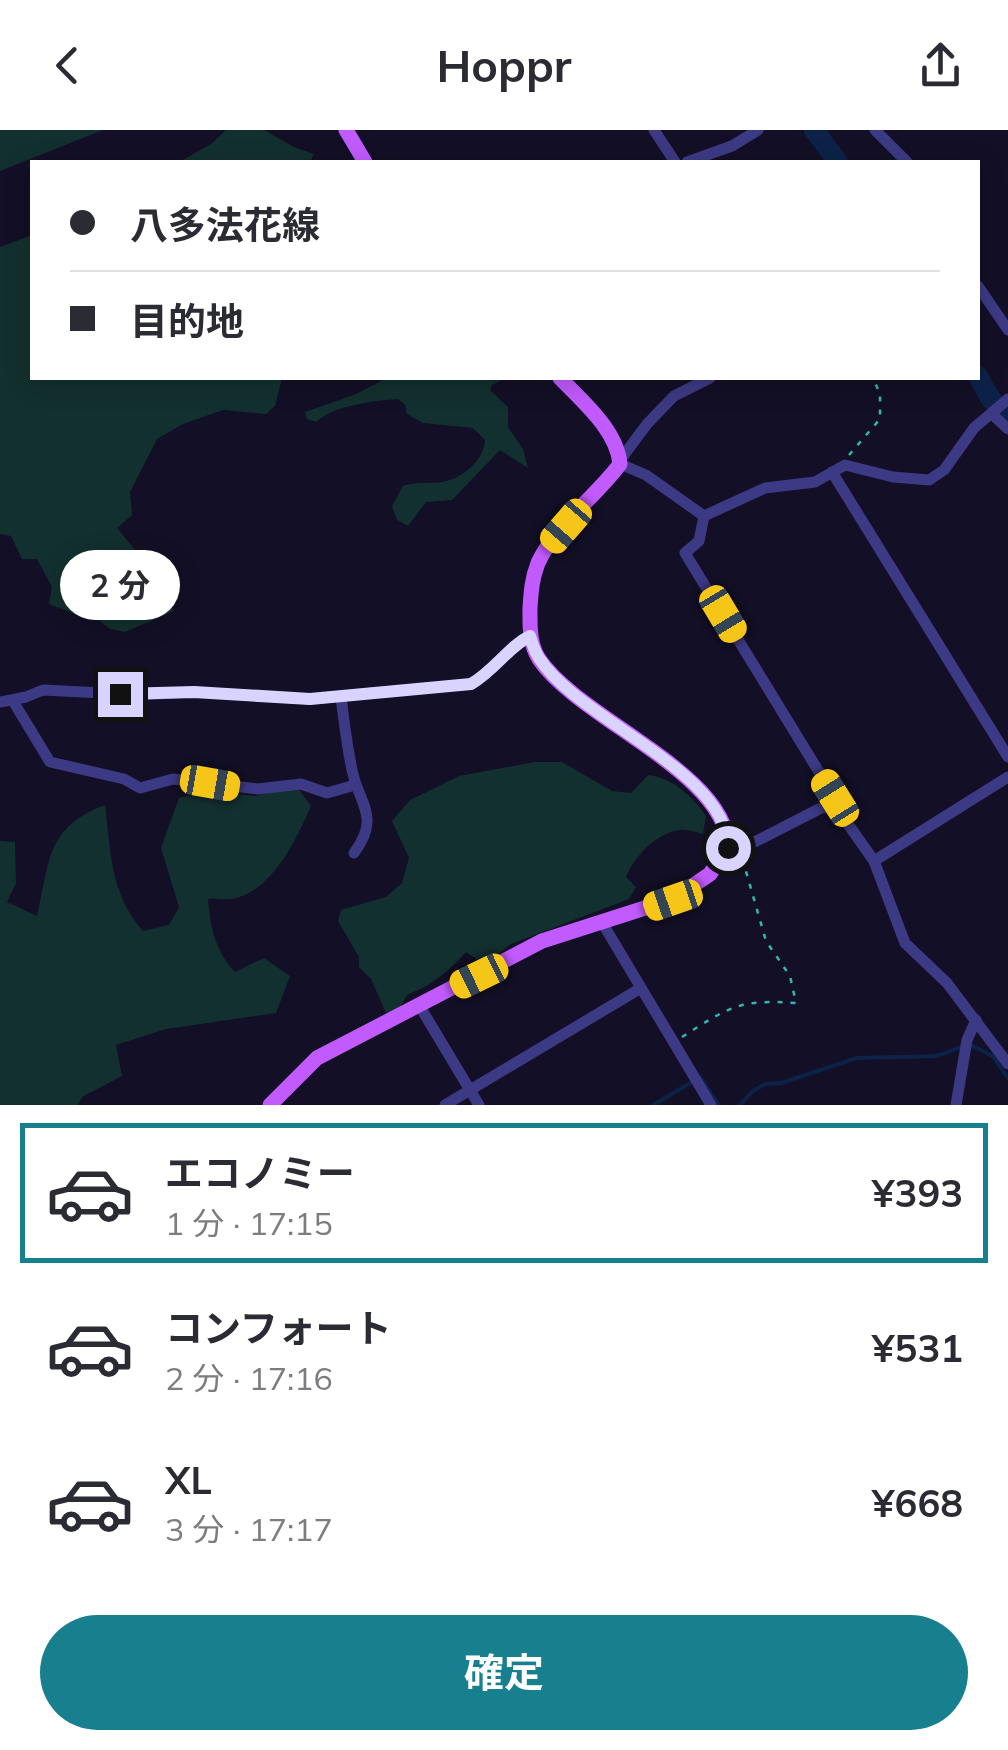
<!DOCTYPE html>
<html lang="ja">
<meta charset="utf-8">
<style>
:root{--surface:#fff;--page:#f2f2f3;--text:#2b2b33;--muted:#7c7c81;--line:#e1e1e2;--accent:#187f8f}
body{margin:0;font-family:Mulish,"Noto Sans JP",sans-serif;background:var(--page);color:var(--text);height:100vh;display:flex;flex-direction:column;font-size:38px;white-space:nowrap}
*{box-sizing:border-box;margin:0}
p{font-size:32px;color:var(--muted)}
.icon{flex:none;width:55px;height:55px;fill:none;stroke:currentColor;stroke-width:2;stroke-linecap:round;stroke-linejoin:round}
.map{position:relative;height:975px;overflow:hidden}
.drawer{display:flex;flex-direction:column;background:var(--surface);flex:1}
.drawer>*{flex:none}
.top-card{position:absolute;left:30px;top:30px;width:950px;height:220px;border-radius:0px;box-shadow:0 5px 25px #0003;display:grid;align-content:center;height:220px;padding:0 40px;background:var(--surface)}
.end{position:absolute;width:45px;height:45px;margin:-22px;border:12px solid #d9d4ff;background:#111;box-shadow:0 0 0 5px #111}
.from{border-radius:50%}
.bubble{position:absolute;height:70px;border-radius:35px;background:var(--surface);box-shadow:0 5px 25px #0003;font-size:32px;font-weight:700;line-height:70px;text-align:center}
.car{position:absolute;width:30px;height:60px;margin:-30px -15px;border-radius:12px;box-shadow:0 0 8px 2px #0007;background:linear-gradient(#f5c518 24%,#345 0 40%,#f5c518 0 76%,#345 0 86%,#f5c518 0)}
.top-card b{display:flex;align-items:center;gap:35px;height:95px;font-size:38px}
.top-card b+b{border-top:2px solid var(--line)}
.top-card i{width:25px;height:25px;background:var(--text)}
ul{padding:18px 0 0;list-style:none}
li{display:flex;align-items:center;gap:30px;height:140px;margin:0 20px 15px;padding:0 20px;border:5px solid transparent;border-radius:0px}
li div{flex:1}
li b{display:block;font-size:38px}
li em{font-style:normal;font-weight:700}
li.current{border-color:var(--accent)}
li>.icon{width:90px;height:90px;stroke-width:1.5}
.cta{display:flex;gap:20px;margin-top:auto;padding:20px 40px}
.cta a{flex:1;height:115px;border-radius:60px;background:var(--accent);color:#fff;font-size:40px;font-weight:700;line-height:115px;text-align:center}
header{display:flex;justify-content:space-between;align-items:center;height:130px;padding:0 40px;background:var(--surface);font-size:45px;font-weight:700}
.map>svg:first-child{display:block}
</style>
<header><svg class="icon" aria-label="back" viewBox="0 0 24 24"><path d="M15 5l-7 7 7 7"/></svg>Hoppr<svg class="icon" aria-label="share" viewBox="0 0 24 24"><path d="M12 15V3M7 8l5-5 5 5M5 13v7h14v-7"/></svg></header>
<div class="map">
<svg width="1008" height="975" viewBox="0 0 1008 975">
<rect width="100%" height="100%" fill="#130f26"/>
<g fill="#12302f">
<path d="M0 0H103L0 41Z"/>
<path d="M226 0H264L294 17 314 24 310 32H179L211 14Z"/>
<path d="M32 105V248H282L275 276 266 284 223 280 183 294 157 309 130 362 132 385 117 398 149 437 174 481 125 502 110 499 92 485 80 486 49 474 52 457 37 429H22L11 406 0 404V117Z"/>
<path d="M387 248H505L492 255 490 260 508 277V297L523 319 528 338 500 320 452 370 426 372 408 396 397 390 392 376 403 356C418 351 428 354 443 352 463 348 484 330 485 310L473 298 423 293 407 284 405 275 398 269C374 271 334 275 316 292L307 289 305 282 356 264Z"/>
<path d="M535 632H562L612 661 631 663 648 645C673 648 692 666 706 686L703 704C696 702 686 699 679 700 655 704 634 727 626 747L636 757 629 769 511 814 484 834 466 822C448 842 432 855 407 865L398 881 387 885 371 849 359 837V827L338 791 341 780 386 767 402 753 409 728 392 691 410 670 459 646Z"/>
<path d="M297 657 311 676C297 708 272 763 231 769 224 770 215 768 208 769 210 797 216 822 235 842L264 828 290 846 276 883 166 899 116 915 122 946 82 967 78 975H0V711L15 712 16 753 7 772 37 786C50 731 46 697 105 675 111 723 110 763 143 801L169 795 179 777 161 718 179 668 207 661 255 666Z"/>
</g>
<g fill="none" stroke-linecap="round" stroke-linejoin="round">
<g stroke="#0c2248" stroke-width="4">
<path d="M971 915 993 926 1008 948"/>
<path d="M700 947 719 975"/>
<path d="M653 975 692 952"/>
<path d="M740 975 753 961 765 954 781 953 857 928 937 926 961 917"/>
</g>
<g stroke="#0c2248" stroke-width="20">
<path d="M814 0 838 32"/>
<path d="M978 246 990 268 1008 286"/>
</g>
<g stroke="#2fb8b0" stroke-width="2.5" stroke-dasharray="5 8" stroke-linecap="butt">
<path d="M849 325 880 289V264L873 248"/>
<path d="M682 907C729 877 739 869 796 873L790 846 766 811 743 731"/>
</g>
<g stroke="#3d3a85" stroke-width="11">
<path d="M654 0 675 32"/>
<path d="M875 0 907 32"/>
<path d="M687 32 732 16 758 0"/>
<path d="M978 156 1008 200"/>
<path d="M992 284 1008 299"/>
<path d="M621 329 647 294 674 266 710 248"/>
<path d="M620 334 646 345 704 386 699 411 685 423 835 668 836 677"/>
<path d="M832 342 1008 627"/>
<path d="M704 386 765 358 815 352 845 335 893 347 929 350 944 340 974 298 1008 269"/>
<path d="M341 567C344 592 347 616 352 640 359 674 381 687 354 723"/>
<path d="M13 571 50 632 124 649 140 658 173 649 258 659 301 654 327 663 355 655"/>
<path d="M0 572 26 567 43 560 142 565 194 562 310 569 471 554C495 540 509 517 530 507"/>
<path d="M728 717 737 721 821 678 836 677 874 731 905 813 947 853 1008 934"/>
<path d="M874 731 1008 647"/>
<path d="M603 794 711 975"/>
<path d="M419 875 479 975"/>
<path d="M445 975 641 858"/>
<path d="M956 975 967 910 976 890"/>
</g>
<g stroke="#c25bff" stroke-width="15">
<path d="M346 0 365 32"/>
<path d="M270 975 317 928 542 811 673 769 710 744 728 717C728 643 579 589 539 529 529 513 530 496 530 478 531 462 532 448 538 433 556 394 595 368 620 334 617 300 582 271 560 248"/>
</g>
</g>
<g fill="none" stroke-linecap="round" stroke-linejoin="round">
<path stroke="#d9d4ff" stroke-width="12" d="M120 564 194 562 310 569 471 554C495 540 509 516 530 506 532 513 535 522 539 528 578 590 728 641 728 718"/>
</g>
</svg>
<i class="end from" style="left:728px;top:718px"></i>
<i class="end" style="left:120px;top:564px"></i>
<div class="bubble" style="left:60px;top:420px;width:120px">2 分</div>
<i class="car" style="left:566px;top:396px;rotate:221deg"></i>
<i class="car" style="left:723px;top:484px;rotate:149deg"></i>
<i class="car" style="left:210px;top:653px;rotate:100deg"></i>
<i class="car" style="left:835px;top:668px;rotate:328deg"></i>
<i class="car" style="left:673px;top:770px;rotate:251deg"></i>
<i class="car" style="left:479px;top:846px;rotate:244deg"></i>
<div class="top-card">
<b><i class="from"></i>八多法花線</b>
<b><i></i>目的地</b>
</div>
</div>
<section class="drawer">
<ul>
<li class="current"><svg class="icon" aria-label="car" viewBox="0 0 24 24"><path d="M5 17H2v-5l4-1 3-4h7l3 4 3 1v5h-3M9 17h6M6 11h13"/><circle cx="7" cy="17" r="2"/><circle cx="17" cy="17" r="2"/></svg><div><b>エコノミー</b><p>1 分 · 17:15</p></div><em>¥393</em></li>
<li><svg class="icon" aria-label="car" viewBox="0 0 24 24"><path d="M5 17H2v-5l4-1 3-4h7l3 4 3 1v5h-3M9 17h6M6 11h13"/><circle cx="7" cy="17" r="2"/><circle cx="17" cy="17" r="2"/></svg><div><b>コンフォート</b><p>2 分 · 17:16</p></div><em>¥531</em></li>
<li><svg class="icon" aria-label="car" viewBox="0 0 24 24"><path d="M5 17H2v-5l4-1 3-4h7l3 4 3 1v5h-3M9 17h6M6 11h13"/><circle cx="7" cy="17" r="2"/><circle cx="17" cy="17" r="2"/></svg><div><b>XL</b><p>3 分 · 17:17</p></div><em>¥668</em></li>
</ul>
<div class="cta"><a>確定</a></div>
</section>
